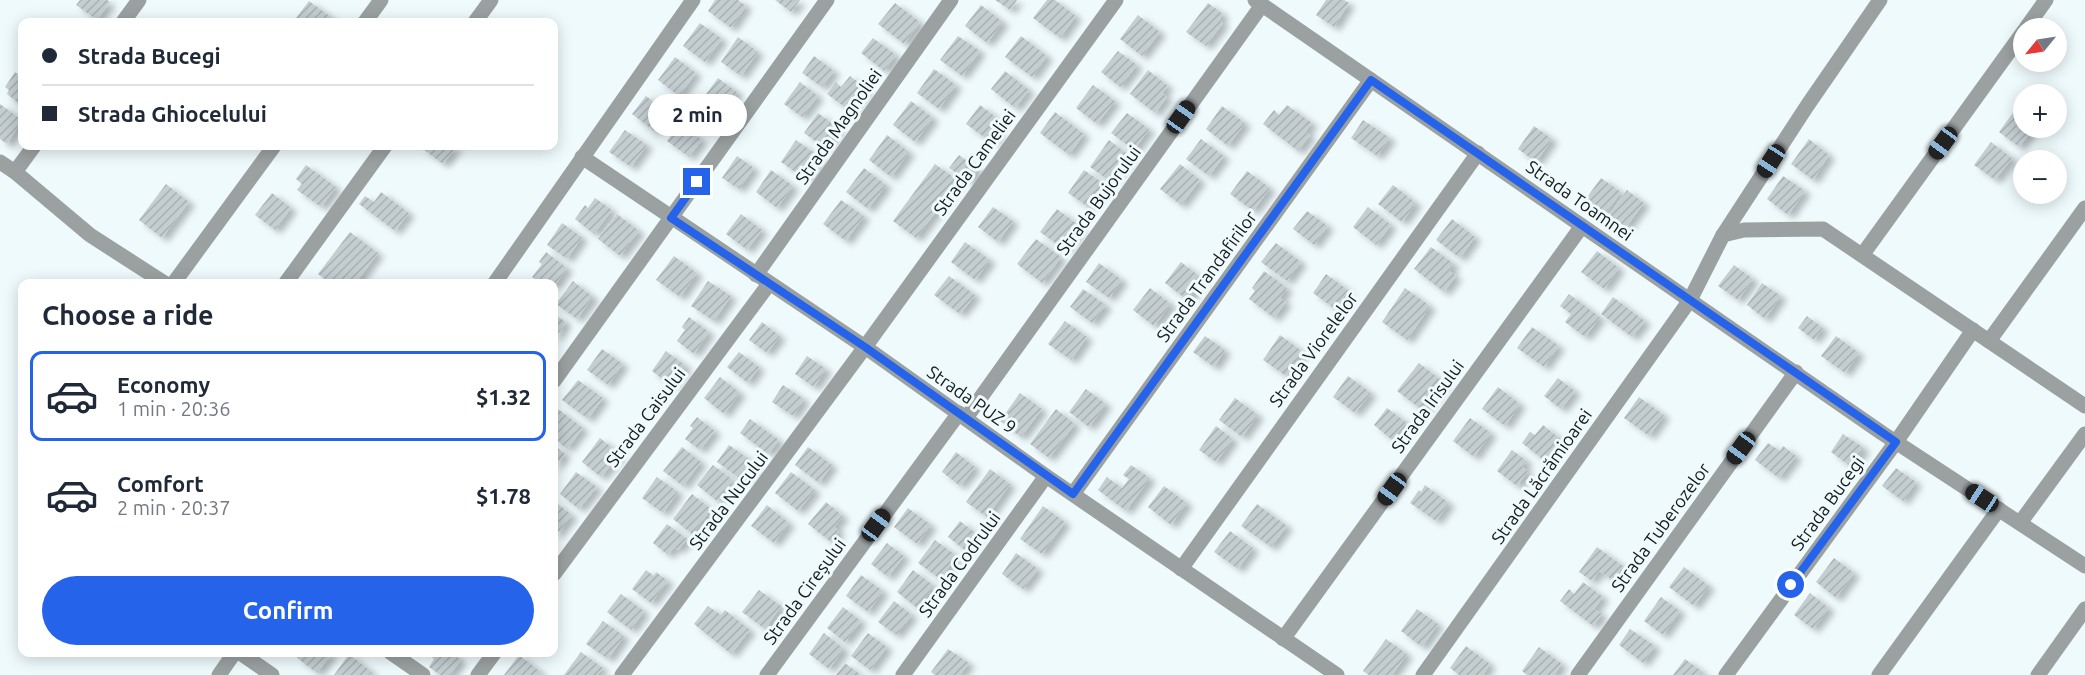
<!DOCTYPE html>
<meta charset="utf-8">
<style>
:root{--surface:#fff;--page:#f2f2f3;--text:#1f2937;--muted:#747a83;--line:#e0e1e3;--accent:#2563eb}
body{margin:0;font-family:Ubuntu,sans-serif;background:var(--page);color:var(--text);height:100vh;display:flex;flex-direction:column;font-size:22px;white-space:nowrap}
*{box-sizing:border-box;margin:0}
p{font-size:20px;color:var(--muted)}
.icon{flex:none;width:33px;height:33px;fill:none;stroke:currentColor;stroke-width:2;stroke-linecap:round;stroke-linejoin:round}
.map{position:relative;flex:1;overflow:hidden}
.side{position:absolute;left:18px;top:279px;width:540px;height:378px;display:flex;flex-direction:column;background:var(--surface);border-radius:12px;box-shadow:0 3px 15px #0003}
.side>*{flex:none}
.top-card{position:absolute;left:18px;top:18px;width:540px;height:132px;border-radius:12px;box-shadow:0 3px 15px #0003;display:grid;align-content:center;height:132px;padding:0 24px;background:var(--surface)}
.needle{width:39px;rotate:240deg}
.controls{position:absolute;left:2013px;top:18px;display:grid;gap:12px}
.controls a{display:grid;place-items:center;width:54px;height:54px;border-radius:50%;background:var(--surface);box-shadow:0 3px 15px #0003;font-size:30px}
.end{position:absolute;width:27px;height:27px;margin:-14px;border:8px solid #2563eb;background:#fff;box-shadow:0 0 0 3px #fff}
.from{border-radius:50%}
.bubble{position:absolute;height:42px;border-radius:21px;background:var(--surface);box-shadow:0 3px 15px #0003;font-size:20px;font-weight:600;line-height:42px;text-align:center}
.car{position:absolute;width:18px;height:36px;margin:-18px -9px;border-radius:8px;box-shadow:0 0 4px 2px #0007;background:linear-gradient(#222 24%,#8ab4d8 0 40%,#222 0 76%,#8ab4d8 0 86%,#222 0)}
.top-card b{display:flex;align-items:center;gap:21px;height:57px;font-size:22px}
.top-card b+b{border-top:2px solid var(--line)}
.top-card i{width:15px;height:15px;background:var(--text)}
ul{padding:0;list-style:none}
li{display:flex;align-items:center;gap:18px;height:90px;margin:0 12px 9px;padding:0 12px;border:3px solid transparent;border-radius:12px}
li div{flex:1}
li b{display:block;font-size:22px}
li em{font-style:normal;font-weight:600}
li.current{border-color:var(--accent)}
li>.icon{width:54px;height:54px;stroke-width:1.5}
h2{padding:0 24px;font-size:27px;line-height:72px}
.cta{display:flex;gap:12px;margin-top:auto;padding:12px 24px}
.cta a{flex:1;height:69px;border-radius:36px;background:var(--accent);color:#fff;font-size:24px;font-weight:600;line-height:69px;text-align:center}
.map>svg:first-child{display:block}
</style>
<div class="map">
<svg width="2085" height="675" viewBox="0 0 2085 675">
<defs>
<pattern id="building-hatch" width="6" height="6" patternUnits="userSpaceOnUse" patternTransform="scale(1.5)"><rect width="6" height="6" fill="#c4ced1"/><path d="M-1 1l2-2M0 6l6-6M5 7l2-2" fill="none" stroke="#a8b0b3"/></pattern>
<filter id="shadow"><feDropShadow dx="6" dy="4" stdDeviation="3" flood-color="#0004"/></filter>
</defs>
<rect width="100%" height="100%" fill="#effafd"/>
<g fill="url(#building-hatch)" filter="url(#shadow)">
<path d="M80 0H107L110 2 97 20 76 5Z"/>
<path d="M715 0H738L746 6 731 28 708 11Z"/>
<path d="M775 0H800L791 12Z"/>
<path d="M995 0H1017L1010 10Z"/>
<path d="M1047 0H1055L1076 16 1060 38 1033 18Z"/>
<path d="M1326 0H1344L1349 3 1334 27 1316 15Z"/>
<path d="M309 1 331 17 327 22H293Z"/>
<path d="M895 3 920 22 904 44 878 24Z"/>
<path d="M1208 3 1223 14 1219 20 1223 23 1206 46 1186 32Z"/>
<path d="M981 5 1003 22 987 43 965 26Z"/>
<path d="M1138 15 1160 32 1142 56 1120 39Z"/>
<path d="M700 23 722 39 705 62 683 46Z"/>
<path d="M958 36 980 51 962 76 940 60Z"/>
<path d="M1021 36 1047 56 1032 77 1005 57Z"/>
<path d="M738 37 758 52 741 76 721 62Z"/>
<path d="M873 38 896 55 884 71 861 53Z"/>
<path d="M1118 51 1137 65 1120 87 1101 72Z"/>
<path d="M814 56 834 71 822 87 802 73Z"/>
<path d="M675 57 696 73 679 96 658 80Z"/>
<path d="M934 69 956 85 939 109 917 93Z"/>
<path d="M1148 70 1168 86 1162 93 1167 97 1155 113 1130 94Z"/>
<path d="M1005 71 1029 90 1015 108 991 89Z"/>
<path d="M15 72 20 76 22 72V106L7 94 9 90 5 87Z"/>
<path d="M850 76 867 89 850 111 827 94 836 82 841 87Z"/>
<path d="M718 78 737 92 720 115 701 101Z"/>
<path d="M800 82 818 96 802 117 784 104Z"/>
<path d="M1093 85 1115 101 1097 124 1076 108Z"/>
<path d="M646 96 668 113 654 131 632 114Z"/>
<path d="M911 101 933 118 915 142 893 125Z"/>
<path d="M0 104 22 120 7 144 0 139Z"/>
<path d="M980 105 1001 121 995 129 999 133 992 143 966 124Z"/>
<path d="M1287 105 1312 123 1305 132 1310 135 1298 151 1263 124 1274 110 1279 115Z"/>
<path d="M1222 106 1245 123 1228 146 1206 129Z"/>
<path d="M2015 110 2024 116V128H2034L2019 147 1999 132Z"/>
<path d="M1055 112 1084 134 1069 155 1040 133Z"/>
<path d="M818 113 839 128 825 148 804 133Z"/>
<path d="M1127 113 1149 129 1134 150 1111 133Z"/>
<path d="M1363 120 1390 138 1377 156 1351 138Z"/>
<path d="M680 123 702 140 689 157 667 141Z"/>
<path d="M1534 126 1552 139 1536 162 1518 149Z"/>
<path d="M625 130 647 145 631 167 609 152Z"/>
<path d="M887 135 909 152 891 177 869 160Z"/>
<path d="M1201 139 1224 156 1209 176 1186 159Z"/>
<path d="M1809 139 1829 155 1813 180 1791 164Z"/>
<path d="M796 140 820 157 805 179 781 162Z"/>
<path d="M1109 140 1130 156 1111 182 1090 167Z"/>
<path d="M1991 142 2012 158 1995 180 1974 165Z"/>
<path d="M419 146H457L443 164Z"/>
<path d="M959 155 978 169 969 182 949 168Z"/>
<path d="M737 156 754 168 739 189 722 178Z"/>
<path d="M935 164 959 181 916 238 893 221Z"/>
<path d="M1180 164 1200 180 1181 205 1160 189Z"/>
<path d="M306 165 336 187 321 207 297 190 302 184 296 179Z"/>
<path d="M864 168 886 185 868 209 846 192Z"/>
<path d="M771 170 793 186 777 208 756 192Z"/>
<path d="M1084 170 1104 184 1088 207 1068 193Z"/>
<path d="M1247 171 1270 188 1253 211 1230 194Z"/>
<path d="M1783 176 1805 191 1788 215 1767 199Z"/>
<path d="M1601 178 1621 192 1605 214 1585 200Z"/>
<path d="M166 184 189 202 162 238 139 220Z"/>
<path d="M1393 185 1416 203 1402 222 1378 204Z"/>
<path d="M1627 190 1644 203 1626 227 1609 215Z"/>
<path d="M381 192 409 213 395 231 359 204 365 196 374 202Z"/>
<path d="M272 193 291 208 275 230 255 215Z"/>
<path d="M595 198 612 210 594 234 575 219 585 205 588 208Z"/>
<path d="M841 200 864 216 846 241 823 224Z"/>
<path d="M993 207 1013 221 998 242 978 227Z"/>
<path d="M1368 207 1391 225 1376 245 1353 227Z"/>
<path d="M1057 209 1081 227 1065 250 1040 232Z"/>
<path d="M1307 211 1328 226 1314 245 1293 229Z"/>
<path d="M617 214 639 231 620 256 598 239Z"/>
<path d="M741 214 762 230 747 250 726 234Z"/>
<path d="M1452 219 1475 237 1460 258 1436 240Z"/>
<path d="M562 223 582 237 567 259 547 245Z"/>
<path d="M350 232 378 253 355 284H331L318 274Z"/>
<path d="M1036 239 1061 257 1042 283 1017 264Z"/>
<path d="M965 242 990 260 975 280 951 262Z"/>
<path d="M1276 243 1301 262 1287 281 1261 262Z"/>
<path d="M1431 247 1454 264 1449 271 1456 276 1444 292 1414 269Z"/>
<path d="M1597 251 1619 268 1604 289 1581 272Z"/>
<path d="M546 252 567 268 554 287V284H541L532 277 542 264 539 262Z"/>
<path d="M674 256 697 273 680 297 656 280Z"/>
<path d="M1181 262 1203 279 1187 300 1165 283Z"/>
<path d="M1099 263 1122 280 1109 298 1086 282Z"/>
<path d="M1734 265 1753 279 1738 300 1718 286Z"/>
<path d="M1264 271 1287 288 1280 298 1286 302 1274 318 1249 299 1255 291 1252 288Z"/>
<path d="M1326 274 1348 290 1335 309 1313 293Z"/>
<path d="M949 276 975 295 960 314 934 295Z"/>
<path d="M573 281 593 297 577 319 556 304Z"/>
<path d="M708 281 731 296 714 321 691 306Z"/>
<path d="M1762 283 1781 296 1765 319 1747 305Z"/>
<path d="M1150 288 1171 304 1154 326 1133 310Z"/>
<path d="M1405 288 1430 306 1407 340 1382 322Z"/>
<path d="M1083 289 1106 305 1092 323 1070 307Z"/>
<path d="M1569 294 1600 317 1585 337 1565 322 1571 314 1560 306Z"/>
<path d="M1613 297 1645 321 1632 337 1601 314Z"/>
<path d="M554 314 566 322 554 340Z"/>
<path d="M1807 316 1823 328 1814 340 1798 328Z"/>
<path d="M689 317 709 332 694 354 677 341 685 330 682 327Z"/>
<path d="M1065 321 1087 337 1071 360 1048 344Z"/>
<path d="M762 322 780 336 767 353 749 340Z"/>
<path d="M1532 327 1559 346 1544 367 1517 348Z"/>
<path d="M1280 335 1303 352 1286 376 1263 360Z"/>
<path d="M1205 336 1225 350 1214 367 1193 352Z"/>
<path d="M1836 336 1859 353 1845 373 1821 356Z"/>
<path d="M602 349 623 364 608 385 587 370Z"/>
<path d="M666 351 686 366 671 386 652 371Z"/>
<path d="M739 352 759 367 748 383 727 367Z"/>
<path d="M807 356 826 369 814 387 795 374Z"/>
<path d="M1419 363 1445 383 1423 411 1397 391Z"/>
<path d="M1348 376 1371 393 1355 413 1333 397Z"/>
<path d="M720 377 740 393 724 414 704 398Z"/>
<path d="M1558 378 1575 391 1561 409 1544 396Z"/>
<path d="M578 380 603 398 588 419 562 400Z"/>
<path d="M783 385 804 399 793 416 772 402Z"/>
<path d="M1498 387 1520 404 1505 426 1482 409Z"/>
<path d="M1086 389 1106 404 1089 427 1069 412Z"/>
<path d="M1020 393 1042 409 1021 437 1000 421Z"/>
<path d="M1639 397 1664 415 1649 436 1624 418Z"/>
<path d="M1235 398 1258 415 1242 437 1219 420Z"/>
<path d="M1387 408 1406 422 1392 440 1374 425Z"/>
<path d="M558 409 583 428 567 449 554 438V415Z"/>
<path d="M1056 409 1075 424 1049 458 1030 444Z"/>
<path d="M697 417 715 431 700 450 685 439 693 428 690 426Z"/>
<path d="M1470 418 1491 433 1474 457 1453 441Z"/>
<path d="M750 419 779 440 768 454 740 433Z"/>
<path d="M1543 425 1562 440 1545 461 1522 443 1530 432 1535 435Z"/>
<path d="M1216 426 1233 439 1216 462 1199 450Z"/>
<path d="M1843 434 1864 448 1851 467 1831 452Z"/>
<path d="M600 438 620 454 601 477 582 462Z"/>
<path d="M1768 443 1780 451 1783 446 1796 456 1779 478 1755 460Z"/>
<path d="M554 445 565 454 554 468Z"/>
<path d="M729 445 756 464 743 481 717 462Z"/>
<path d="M682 447 701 462 683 486 663 471Z"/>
<path d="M808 447 832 465 819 483 795 465Z"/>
<path d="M1512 450 1527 461 1522 467 1528 471 1517 486 1497 471Z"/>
<path d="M956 452 975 467 960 486 942 472Z"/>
<path d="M713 465 733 480 717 501 697 485Z"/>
<path d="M1131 465 1150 478 1126 511 1098 490 1107 477 1122 488 1129 479 1123 475Z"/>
<path d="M1896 468 1916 482 1903 501 1882 486Z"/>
<path d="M990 469 1010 484 987 517 966 502Z"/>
<path d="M576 472 597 487 579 509 560 494Z"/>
<path d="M791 472 815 490 798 511 775 493Z"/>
<path d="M657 477 678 492 663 513 642 498Z"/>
<path d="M1425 485 1449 503 1436 521 1410 503 1419 490 1421 492Z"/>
<path d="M1164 486 1187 503 1171 525 1148 507Z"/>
<path d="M692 494 711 509 692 534 673 519Z"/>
<path d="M554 501 572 515 556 535 554 533Z"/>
<path d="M826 502 843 516 834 527 839 531 831 542 808 524Z"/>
<path d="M1257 504 1287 526 1271 547 1241 526Z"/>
<path d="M767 505 789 523 774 543 751 526Z"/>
<path d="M1043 506 1065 522 1042 554 1020 539Z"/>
<path d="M908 508 931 525 917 544 894 527Z"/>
<path d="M960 521 978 535 966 551 948 537Z"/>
<path d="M667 524 687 539 678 550 674 547 668 555 653 543Z"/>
<path d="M1230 531 1253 548 1238 569 1214 552Z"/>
<path d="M935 540 957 556 940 579 918 563Z"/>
<path d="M887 543 904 556 888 577 871 564Z"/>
<path d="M1597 547 1623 566 1613 580 1599 571 1592 581 1579 572Z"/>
<path d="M1016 553 1038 569 1023 589 1002 574Z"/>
<path d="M1834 558 1854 573 1836 598 1816 582Z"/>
<path d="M1684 567 1709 586 1694 606 1669 587Z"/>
<path d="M646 570 654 576 656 572 668 581 651 603 632 589Z"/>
<path d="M913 570 934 586 917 608 897 592Z"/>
<path d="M861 575 883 591 868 612 846 596Z"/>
<path d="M1583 582 1603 597 1594 609 1602 614 1593 626 1560 601 1569 589 1574 594Z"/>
<path d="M759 590 781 606 765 629 742 612Z"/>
<path d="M1810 593 1829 608 1813 629 1794 615Z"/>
<path d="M621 594 644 611 631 630 607 612Z"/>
<path d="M1661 597 1680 611 1663 635 1644 621Z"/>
<path d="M894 601 912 615 896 635 878 622Z"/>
<path d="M708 606 721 615 725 610 750 630 731 654 694 624Z"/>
<path d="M843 607 861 621 845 642 827 628Z"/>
<path d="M1417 609 1438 624 1422 647 1401 631Z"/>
<path d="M603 621 624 636 608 659 586 644Z"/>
<path d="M1630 629 1655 646 1643 663 1619 645Z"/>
<path d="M824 633 844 649 829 669 809 654Z"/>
<path d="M868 633 887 647 870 670 851 656Z"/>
<path d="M1386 639 1407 654 1392 675H1369L1363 671Z"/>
<path d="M1466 646 1490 664 1483 675H1459L1450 668Z"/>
<path d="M1539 647 1562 664 1554 675H1527L1522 671Z"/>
<path d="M948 649 969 663 960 675H935L931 672Z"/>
<path d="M301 652H333L317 673 297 658Z"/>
<path d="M435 652H451L461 660 450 675H440L429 667 434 659 432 657Z"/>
<path d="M581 652 603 668 597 675H564Z"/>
<path d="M349 654 372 672 369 675H334Z"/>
<path d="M519 655 541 672 539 675H504Z"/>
<path d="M1685 659 1703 672 1701 675H1673Z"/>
<path d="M845 663 861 675H836Z"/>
</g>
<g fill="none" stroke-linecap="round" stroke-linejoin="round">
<g stroke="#9ba0a1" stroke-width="15">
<path d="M1255 0 1882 433 2085 566"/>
<path d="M123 22 139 0"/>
<path d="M365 22 381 0"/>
<path d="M475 22 491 0"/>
<path d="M2026 28 2046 0"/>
<path d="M582 157 865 347 1046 476 1337 675"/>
<path d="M0 162 15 172 90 235 166 284"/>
<path d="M15 172 34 146"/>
<path d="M1723 235 1744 230 1823 229 2085 406"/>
<path d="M1863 254 2024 31"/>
<path d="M756 275 951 0"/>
<path d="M173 284 274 146"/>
<path d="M285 284 385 146"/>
<path d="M494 284 693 0"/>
<path d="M1989 341 2085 208"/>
<path d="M554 381 827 0"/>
<path d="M966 418 1262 5"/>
<path d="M1073 494 1371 80"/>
<path d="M2020 523 2085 434"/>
<path d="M1181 569 1478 153"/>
<path d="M554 574 769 284"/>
<path d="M1283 639 1582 226"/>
<path d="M239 652 272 675"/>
<path d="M390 652 423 675"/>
<path d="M219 675 235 652"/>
<path d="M478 675 495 652"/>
<path d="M622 675 865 347 1116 0"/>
<path d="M767 675 959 413"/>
<path d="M903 675 1046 476"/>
<path d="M1423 675 1690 300 1723 235 1807 106 1880 0"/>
<path d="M1578 675 1796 372"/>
<path d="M1726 675 1896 442 1973 330"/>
<path d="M1879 675 1999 509"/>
<path d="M2038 675 2085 609"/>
</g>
</g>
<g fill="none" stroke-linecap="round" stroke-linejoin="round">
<path stroke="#2563eb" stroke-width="8" d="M697 182 671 218 865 347 1073 494 1371 80 1896 442 1791 585"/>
</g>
<g text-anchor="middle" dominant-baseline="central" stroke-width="6" stroke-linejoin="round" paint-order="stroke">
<g font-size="18" fill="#16191a" stroke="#effafd">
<text transform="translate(838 126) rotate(-55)">Strada Magnoliei</text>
<text transform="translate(974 162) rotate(-54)">Strada Cameliei</text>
<text transform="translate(1098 200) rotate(-54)">Strada Bujorului</text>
<text transform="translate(1580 200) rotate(35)">Strada Toamnei</text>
<text transform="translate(1206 276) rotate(-54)">Strada Trandafirilor</text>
<text transform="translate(1313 349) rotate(-54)">Strada Viorelelor</text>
<text transform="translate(972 399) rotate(35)">Strada PUZ 9</text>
<text transform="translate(1427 406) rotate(-54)">Strada Irisului</text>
<text transform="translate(645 417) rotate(-53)">Strada Caisului</text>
<text transform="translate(1541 476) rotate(-55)">Strada Lăcrămioarei</text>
<text transform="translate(728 500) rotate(-53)">Strada Nucului</text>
<text transform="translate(1827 503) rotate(-54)">Strada Bucegi</text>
<text transform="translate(1660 527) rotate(-54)">Strada Tuberozelor</text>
<text transform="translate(959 564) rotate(-54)">Strada Codrului</text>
<text transform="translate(804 591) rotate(-54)">Strada Cireșului</text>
</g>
</g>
</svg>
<div class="controls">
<a><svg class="needle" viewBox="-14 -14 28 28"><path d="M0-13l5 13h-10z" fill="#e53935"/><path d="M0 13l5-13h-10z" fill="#747a83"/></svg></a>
<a>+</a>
<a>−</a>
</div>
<i class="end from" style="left:1791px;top:585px"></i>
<i class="end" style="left:697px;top:182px"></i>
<div class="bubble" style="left:648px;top:94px;width:99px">2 min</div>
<i class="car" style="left:1181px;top:117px;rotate:35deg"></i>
<i class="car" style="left:1943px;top:143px;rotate:216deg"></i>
<i class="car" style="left:1771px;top:161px;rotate:213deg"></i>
<i class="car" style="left:1741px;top:448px;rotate:216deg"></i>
<i class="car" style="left:1392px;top:489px;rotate:216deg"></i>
<i class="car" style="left:1982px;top:498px;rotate:303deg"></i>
<i class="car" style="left:876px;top:525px;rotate:36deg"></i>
<div class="top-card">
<b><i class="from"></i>Strada Bucegi</b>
<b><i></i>Strada Ghiocelului</b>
</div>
<section class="side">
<h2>Choose a ride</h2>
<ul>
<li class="current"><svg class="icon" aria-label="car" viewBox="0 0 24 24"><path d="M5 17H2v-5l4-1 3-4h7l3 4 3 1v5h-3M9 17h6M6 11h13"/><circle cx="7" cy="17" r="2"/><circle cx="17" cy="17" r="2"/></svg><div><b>Economy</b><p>1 min · 20:36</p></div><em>$1.32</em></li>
<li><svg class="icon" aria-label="car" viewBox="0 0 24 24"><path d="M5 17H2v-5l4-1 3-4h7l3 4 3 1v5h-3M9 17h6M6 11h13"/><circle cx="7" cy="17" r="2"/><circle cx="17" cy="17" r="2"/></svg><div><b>Comfort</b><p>2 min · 20:37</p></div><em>$1.78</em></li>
</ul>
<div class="cta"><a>Confirm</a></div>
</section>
</div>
